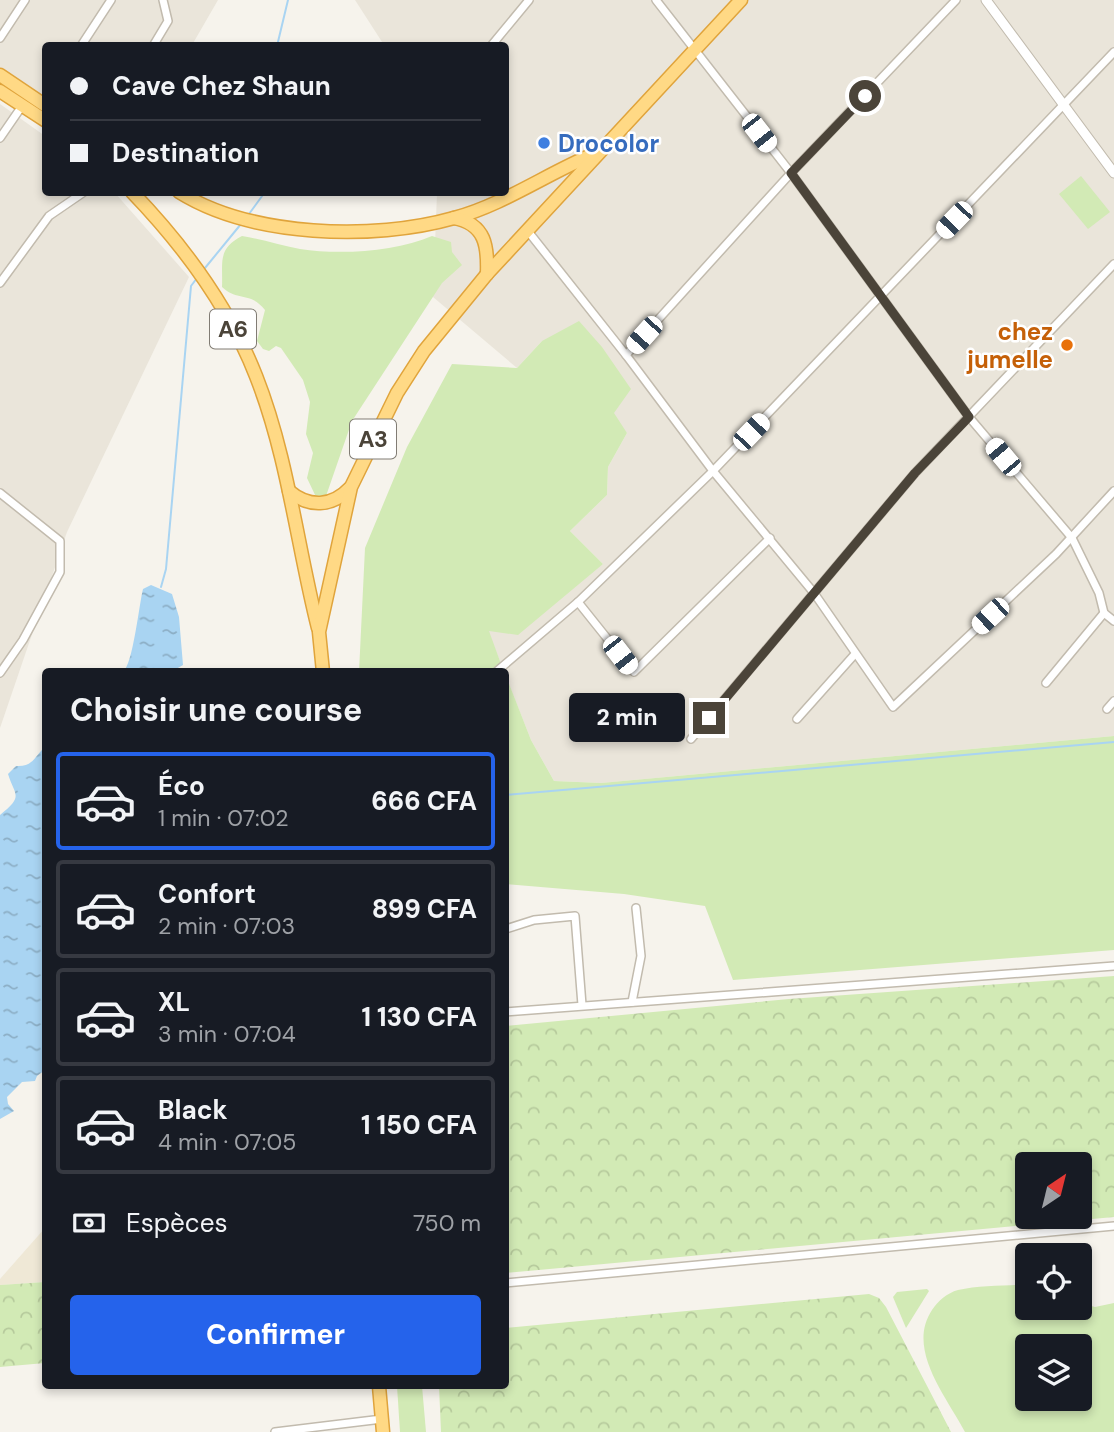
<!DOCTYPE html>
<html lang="fr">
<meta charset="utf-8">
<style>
:root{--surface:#171b24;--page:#20242c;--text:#f1f3f6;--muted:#9ea1a6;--line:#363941;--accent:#2563eb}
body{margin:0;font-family:"DM Sans",sans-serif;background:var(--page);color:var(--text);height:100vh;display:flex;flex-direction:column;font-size:26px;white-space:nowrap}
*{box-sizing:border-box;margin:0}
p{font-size:23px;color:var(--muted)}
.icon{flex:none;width:38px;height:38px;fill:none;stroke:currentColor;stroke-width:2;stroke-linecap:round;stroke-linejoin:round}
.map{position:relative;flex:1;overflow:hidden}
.panel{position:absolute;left:42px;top:668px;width:467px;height:721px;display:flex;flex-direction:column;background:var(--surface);border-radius:7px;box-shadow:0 4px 10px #0003}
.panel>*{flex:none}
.hud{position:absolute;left:42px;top:42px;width:467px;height:154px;border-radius:7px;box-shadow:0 4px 10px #0003;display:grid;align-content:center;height:154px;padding:0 28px;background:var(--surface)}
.needle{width:46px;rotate:35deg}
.controls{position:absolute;left:1015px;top:1152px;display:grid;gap:14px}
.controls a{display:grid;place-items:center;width:77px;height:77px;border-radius:7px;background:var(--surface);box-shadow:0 4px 10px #0003;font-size:35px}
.end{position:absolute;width:32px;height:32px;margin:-16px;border:9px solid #4b4439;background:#fff;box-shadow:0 0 0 4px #fff}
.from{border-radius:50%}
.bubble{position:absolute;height:49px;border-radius:7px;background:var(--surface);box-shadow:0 4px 10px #0003;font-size:23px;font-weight:800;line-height:49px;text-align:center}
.car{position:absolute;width:21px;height:42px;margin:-21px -10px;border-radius:9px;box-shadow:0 0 5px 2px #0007;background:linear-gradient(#fff 24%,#345 0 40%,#fff 0 76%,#345 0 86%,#fff 0)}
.hud b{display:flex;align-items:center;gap:24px;height:66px;font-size:26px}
.hud b+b{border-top:2px solid var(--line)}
.hud i{width:18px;height:18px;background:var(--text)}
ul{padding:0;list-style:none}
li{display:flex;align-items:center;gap:21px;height:98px;margin:0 14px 10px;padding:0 14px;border:4px solid var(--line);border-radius:7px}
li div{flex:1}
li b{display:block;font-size:26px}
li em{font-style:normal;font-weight:800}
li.current{border-color:var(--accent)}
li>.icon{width:63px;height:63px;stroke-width:1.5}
h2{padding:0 28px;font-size:32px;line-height:84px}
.pay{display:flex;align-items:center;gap:18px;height:77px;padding:0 28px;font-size:26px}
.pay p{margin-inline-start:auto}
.button{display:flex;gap:14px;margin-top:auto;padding:14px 28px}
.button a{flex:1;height:80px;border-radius:7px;background:var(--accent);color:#fff;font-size:28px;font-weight:800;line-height:80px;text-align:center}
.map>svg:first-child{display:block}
</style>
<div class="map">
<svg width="1114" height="1432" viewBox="0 0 1114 1432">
<defs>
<pattern id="forest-crowns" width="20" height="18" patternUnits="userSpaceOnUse" patternTransform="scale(1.75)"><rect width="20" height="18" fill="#d2eab5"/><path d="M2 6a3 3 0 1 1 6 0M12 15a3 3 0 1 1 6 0" fill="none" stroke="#b6ca9c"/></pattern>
<pattern id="water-ripples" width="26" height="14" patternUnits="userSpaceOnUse" patternTransform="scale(1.75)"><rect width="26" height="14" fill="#a9d4f2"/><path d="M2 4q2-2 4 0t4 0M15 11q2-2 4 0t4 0" fill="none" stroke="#8caec5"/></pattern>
</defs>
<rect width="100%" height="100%" fill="#f6f3ec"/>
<g fill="#eae5da">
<path d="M0 0H218L192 45 46 46 45 97 0 68Z"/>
<path d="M355 0H1114V736L601 783 554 781 531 740 488 631 603 564 570 531 607 495 608 467 627 433 542 341 517 368 433 297 437 193 506 192V46L384 45Z"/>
<path d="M0 104 45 136 46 192 115 193 189 277 67 532 0 728Z"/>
</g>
<path fill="#efe8d6" d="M45 1228V1282L0 1285V1279Z"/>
<g fill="#d2eab5" fill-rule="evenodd">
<path d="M1081 176 1110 212 1088 229 1059 194Z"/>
<path d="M242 236C261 239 280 245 300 249 339 255 396 252 432 236L451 242 452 252 462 265 442 283 352 421 326 496 316 497 307 478 313 453 306 434 310 402 303 380 281 348 276 346 269 351 263 349 257 341 265 310C250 291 238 302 222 287 223 262 217 249 242 236Z"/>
<path d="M579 321 602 347 631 389 614 413 627 433 608 467 607 495 570 531 603 564 518 635 489 631 504 672H359L365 548 407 447 452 364 517 368 542 341Z"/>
<path d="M506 676 531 740 554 781 601 783 1114 736V950L733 980 705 906 624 894 506 884Z"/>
<path d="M1027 1284V1307H1080V1303L1095 1307 1114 1303V1432H965C946 1396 906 1349 932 1310 938 1301 947 1293 958 1290 979 1285 1005 1286 1027 1284ZM1027 1346H1080V1398H1027Z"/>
<path d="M927 1289 929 1291 906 1328 893 1297 897 1292Z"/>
<path d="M397 1386H422L426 1432H400Z"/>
</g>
<g fill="url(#forest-crowns)" fill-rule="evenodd">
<path d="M1114 976V1217L506 1273V1026L789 999ZM1027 1164H1080V1216H1027Z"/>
<path d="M45 1282V1363L0 1367V1285Z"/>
<path d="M869 1294 879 1298 886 1307 951 1432H441L439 1386H506V1328Z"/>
</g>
<g fill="url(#water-ripples)">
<path d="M151 585 172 594 179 617 183 665 171 672H123C133 664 139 605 143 589Z"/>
<path d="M45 738V1070L37 1076 35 1081 22 1082 7 1097 8 1104 14 1111 0 1119V815C24 796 15 796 8 774L16 766C33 767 34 757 45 747L43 740Z"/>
</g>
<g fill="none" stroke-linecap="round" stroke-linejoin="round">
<g stroke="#a9d4f2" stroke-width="2">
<path d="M277 46 288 0"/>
<path d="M249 214 265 192"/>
<path d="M205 268 241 224"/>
<path d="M161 587 166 569 191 286 197 278"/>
<path d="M506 795 1114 742"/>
</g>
<g stroke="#c2bbae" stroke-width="10">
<g id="minor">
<path d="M656 0 791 173 969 417 1072 538 1099 593 1104 613 1114 621"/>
<path d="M956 0 791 173 626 355 713 471 814 593 893 707 1056 554 1114 491"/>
<path d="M0 38 25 0"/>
<path d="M81 46 111 0"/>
<path d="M153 46 168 21 163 0"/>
<path d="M491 46 529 0"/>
<path d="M0 138 22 106"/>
<path d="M527 230 626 355"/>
<path d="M0 283 49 216 84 192"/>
<path d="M0 493 60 541V572L23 640 0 673"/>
<path d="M578 602 634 672 770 538"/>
<path d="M496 672 578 602 713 471 1114 52"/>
<path d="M1046 683 1104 613"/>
<path d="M1107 709 1114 701"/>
<path d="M797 719 855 654"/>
<path d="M691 739 915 473 1114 264"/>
<path d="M506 929 534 920 575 916 582 1005"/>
<path d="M632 1002 641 956 636 908"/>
<path d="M506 1012 1114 966"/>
<path d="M506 1283 1114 1226"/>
<path d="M275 1432 382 1419"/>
</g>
</g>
<g stroke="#c2bbae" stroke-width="11">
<path id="tertiary" d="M986 0 1114 173"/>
</g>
<g stroke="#e0a43c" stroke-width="15">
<g id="trunk">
<path d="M0 75 46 106"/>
<path d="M0 91 46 121"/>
<path d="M132 192C183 245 229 307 256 376 288 457 297 545 318 628"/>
<path d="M179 192C251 237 373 241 454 218 503 205 548 173 594 154"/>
<path d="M454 218C486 224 488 247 487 274"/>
<path d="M289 491C309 508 332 507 350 488"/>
<path d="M323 672 319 632 351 487 397 393 424 351 487 274 741 0"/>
<path d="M379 1386 383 1432"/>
</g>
</g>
<use href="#minor" stroke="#fff" stroke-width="7"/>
<use href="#tertiary" stroke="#fff" stroke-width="9"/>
<use href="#trunk" stroke="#ffd985" stroke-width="12"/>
</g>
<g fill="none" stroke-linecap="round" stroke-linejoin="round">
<path stroke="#4b4439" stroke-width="9" d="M709 718 915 473 969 417 791 173 865 96"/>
</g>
<circle fill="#3f7fe0" stroke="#fff" stroke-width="2.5" cx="544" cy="143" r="7"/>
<circle fill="#e8710a" stroke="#fff" stroke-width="2.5" cx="1067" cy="345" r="7"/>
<g text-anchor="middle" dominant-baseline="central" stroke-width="5" stroke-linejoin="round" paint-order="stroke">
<g fill="#fff" stroke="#817c74" stroke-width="2">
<rect x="210" y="309.5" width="46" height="39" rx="5"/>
<rect x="350" y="419.5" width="46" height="39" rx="5"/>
</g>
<g font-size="23" font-weight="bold" fill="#4b4439">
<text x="233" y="329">A6</text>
<text x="373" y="439">A3</text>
</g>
<g font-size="24" font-weight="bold" fill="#366cbe" stroke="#fff" text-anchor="start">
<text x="558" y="143">Drocolor</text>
</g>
<g font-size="24" font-weight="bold" fill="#c56008" stroke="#fff" text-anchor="end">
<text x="1053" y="331">chez<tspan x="1053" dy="28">jumelle</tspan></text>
</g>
</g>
</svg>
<div class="controls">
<a><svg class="needle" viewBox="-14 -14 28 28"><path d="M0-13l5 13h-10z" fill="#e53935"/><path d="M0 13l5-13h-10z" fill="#9ea1a6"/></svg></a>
<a><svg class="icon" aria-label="locate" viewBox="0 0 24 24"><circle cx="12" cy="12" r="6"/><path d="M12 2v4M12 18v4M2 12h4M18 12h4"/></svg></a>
<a><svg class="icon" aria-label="layers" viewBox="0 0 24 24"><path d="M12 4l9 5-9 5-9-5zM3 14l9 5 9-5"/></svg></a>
</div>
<i class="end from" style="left:865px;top:96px"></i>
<i class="end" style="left:709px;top:718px"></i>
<div class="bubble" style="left:569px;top:693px;width:116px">2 min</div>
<i class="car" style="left:759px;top:133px;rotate:142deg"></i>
<i class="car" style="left:954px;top:220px;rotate:224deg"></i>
<i class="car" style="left:644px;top:335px;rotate:222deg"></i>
<i class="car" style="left:751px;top:432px;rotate:44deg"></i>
<i class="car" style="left:1003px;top:457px;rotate:320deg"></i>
<i class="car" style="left:990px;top:616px;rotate:227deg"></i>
<i class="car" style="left:620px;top:655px;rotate:142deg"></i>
<div class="hud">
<b><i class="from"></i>Cave Chez Shaun</b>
<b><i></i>Destination</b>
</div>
<section class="panel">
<h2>Choisir une course</h2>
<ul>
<li class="current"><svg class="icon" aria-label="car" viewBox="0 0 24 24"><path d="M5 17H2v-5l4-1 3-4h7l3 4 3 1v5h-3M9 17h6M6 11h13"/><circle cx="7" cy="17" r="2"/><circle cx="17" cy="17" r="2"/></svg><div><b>Éco</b><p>1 min · 07:02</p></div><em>666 CFA</em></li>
<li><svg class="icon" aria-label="car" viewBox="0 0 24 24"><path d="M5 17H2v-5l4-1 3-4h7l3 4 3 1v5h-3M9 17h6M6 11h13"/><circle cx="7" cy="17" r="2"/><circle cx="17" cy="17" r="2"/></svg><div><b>Confort</b><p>2 min · 07:03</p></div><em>899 CFA</em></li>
<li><svg class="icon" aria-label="car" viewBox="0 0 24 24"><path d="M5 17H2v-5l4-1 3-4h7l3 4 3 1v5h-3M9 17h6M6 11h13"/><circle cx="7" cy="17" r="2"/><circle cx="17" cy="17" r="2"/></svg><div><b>XL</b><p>3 min · 07:04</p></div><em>1 130 CFA</em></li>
<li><svg class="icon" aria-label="car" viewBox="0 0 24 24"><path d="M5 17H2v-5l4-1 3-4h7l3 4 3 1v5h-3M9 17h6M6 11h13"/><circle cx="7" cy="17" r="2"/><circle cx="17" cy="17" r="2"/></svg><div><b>Black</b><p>4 min · 07:05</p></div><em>1 150 CFA</em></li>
</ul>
<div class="pay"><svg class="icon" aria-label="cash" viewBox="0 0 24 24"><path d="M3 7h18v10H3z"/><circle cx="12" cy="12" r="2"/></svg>Espèces<p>750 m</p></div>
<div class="button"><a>Confirmer</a></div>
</section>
</div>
